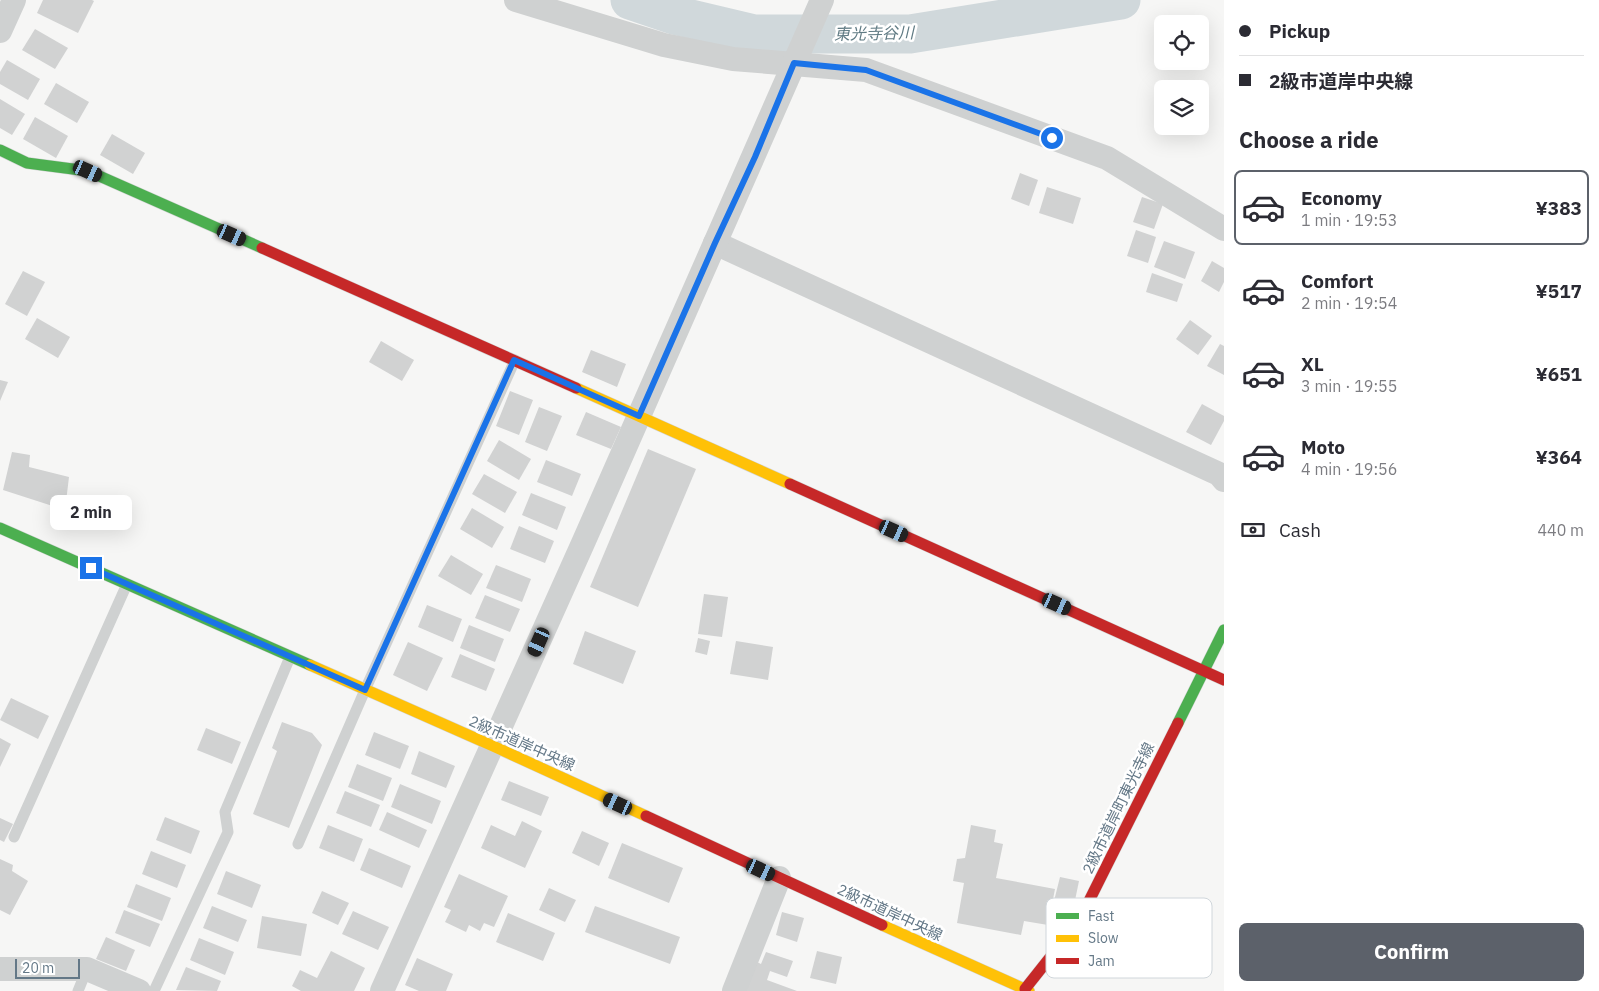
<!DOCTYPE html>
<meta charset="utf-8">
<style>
:root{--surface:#fff;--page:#f7f7f7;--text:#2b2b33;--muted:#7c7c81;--line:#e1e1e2;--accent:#5c616a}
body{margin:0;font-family:"IBM Plex Sans","Noto Sans JP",sans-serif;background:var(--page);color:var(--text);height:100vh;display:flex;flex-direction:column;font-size:19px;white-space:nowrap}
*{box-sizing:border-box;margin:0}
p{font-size:16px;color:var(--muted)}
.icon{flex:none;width:28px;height:28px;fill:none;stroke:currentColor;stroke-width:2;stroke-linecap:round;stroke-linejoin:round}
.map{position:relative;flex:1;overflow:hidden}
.panel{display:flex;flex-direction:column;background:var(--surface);width:375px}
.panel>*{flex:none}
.top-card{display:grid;align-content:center;height:110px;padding:0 15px;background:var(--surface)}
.controls{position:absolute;left:1154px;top:15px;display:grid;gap:10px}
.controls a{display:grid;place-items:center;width:55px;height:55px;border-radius:8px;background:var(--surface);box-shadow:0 5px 20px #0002;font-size:25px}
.scale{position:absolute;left:15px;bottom:12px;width:65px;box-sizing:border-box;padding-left:5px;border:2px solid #647887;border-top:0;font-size:14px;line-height:18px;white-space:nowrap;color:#647887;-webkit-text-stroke:4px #fff;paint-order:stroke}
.end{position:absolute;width:22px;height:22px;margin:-11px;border:6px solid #1a73e8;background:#fff;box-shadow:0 0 0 2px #fff}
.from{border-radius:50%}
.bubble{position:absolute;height:35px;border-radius:8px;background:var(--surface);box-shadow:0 5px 20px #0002;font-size:16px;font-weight:700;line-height:35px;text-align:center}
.car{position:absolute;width:15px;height:30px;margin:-15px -8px;border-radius:6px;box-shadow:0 0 4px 1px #0007;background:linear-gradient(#222 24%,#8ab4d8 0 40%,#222 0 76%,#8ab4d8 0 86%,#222 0)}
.top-card b{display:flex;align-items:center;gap:18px;height:48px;font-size:19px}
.top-card b+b{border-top:1px solid var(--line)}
.top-card i{width:12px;height:12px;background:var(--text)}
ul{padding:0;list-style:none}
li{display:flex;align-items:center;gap:15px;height:75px;margin:0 10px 8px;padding:0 5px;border:2px solid transparent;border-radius:8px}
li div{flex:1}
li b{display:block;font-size:19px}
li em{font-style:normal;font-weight:700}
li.on{border-color:var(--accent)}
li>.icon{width:45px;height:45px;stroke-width:1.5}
h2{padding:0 15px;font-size:22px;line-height:60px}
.pay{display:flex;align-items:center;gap:12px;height:55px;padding:0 15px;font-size:19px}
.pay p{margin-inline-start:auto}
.cta{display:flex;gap:10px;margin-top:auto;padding:10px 15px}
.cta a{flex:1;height:58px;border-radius:8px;background:var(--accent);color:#fff;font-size:20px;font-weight:700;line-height:58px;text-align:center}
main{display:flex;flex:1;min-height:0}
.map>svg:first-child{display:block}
</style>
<main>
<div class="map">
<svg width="1224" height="991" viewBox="0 0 1224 991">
<rect width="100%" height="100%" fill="#f6f6f5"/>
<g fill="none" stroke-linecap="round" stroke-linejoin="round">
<path stroke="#d0d8db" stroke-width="39" d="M630 0 674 15 754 34H910L1121 0"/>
</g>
<g fill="#d1d2d2">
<path d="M43 0H92L94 1 78 33 37 13Z"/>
<path d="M35 29 68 48 55 69 22 50Z"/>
<path d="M7 60 40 79 28 100 0 84V72Z"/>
<path d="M56 83 89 102 77 123 44 104Z"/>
<path d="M0 99 25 114 12 135 0 128Z"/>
<path d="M35 117 68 136 56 158 23 139Z"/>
<path d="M112 134 145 153 133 174 100 155Z"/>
<path d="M1020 173 1038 180 1029 206 1011 199Z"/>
<path d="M1047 187 1081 198 1073 224 1039 213Z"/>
<path d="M1142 197 1163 204 1154 229 1133 222Z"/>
<path d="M1136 230 1156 237 1148 263 1127 256Z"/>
<path d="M1164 241 1195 252 1185 279 1154 267Z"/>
<path d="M1212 261 1224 268V282L1219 292 1201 281Z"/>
<path d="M23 271 45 282 27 316 5 304Z"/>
<path d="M1152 273 1183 284 1177 302 1146 292Z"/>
<path d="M37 318 70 337 58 358 25 339Z"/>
<path d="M1190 320 1212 336 1198 355 1176 339Z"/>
<path d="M381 341 414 360 402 381 369 362Z"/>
<path d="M1220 344 1224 346V375L1207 366Z"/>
<path d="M591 350 626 364 617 387 582 372Z"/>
<path d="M0 380 8 382 0 401Z"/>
<path d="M510 391 533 400 519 435 496 426Z"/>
<path d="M1202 404 1224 416V421L1211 445 1186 432Z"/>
<path d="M539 407 562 416 547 451 525 442Z"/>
<path d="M586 412 621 427 611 449 576 435Z"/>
<path d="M499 440 531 459 519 480 487 461Z"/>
<path d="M648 449 696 469 638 607 590 587Z"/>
<path d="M12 452 30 455 29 467 69 477 65 510 3 490Z"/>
<path d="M546 460 581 474 572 496 537 482Z"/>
<path d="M484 474 517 492 505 513 472 494Z"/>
<path d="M531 493 566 507 557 530 522 515Z"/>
<path d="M472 508 504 527 492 548 460 529Z"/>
<path d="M519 526 554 541 545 563 510 549Z"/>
<path d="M451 555 483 574 471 595 438 576Z"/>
<path d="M496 565 531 579 522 602 486 588Z"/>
<path d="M704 594 728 597 722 637 698 634Z"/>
<path d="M485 595 520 609 510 632 475 618Z"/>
<path d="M427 605 462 619 453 642 418 627Z"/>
<path d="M469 625 504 639 495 662 460 648Z"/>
<path d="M585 631 636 651 623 684 573 664Z"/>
<path d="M698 638 710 641 707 655 695 652Z"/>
<path d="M736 641 773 647 768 680 730 674Z"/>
<path d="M408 642 443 658 427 691 393 675Z"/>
<path d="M460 654 495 669 486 691 451 677Z"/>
<path d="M11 698 49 716 38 739 0 720Z"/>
<path d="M282 722 312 733 322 745 289 828 253 814 277 751 272 748Z"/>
<path d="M206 728 241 742 232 764 197 750Z"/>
<path d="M374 732 409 746 400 769 365 755Z"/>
<path d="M0 738 11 744 0 767Z"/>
<path d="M419 751 455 766 446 788 411 774Z"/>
<path d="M357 764 392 778 383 801 348 787Z"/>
<path d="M509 781 549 797 541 816 501 800Z"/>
<path d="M400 784 441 801 432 824 391 807Z"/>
<path d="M345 791 380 805 371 827 336 813Z"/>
<path d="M387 812 427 830 419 848 379 830Z"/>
<path d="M165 817 200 831 191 854 156 840Z"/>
<path d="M0 818 13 824 4 842 0 840Z"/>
<path d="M522 821 542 831 525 868 481 848 491 825 515 836Z"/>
<path d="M328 825 363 839 354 862 319 848Z"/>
<path d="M971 825 996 830 994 842 1003 844 996 878 1055 889 1048 925 1024 921 1021 935 957 923 964 883 953 881 957 859 965 858Z"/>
<path d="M582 831 609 843 599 866 572 853Z"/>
<path d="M622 843 683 868 669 903 608 878Z"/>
<path d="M369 848 411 866 402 888 360 870Z"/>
<path d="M151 851 186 865 177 888 142 874Z"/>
<path d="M0 859 13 865 12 871 28 881 10 915 0 910Z"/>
<path d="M226 871 261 885 252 908 217 894Z"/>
<path d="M459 874 508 896 494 927 484 923 480 931 469 925 466 932 445 922 451 910 444 907Z"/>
<path d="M1060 877 1079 881 1073 910 1053 905Z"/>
<path d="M136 884 171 898 162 921 127 907Z"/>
<path d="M549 888 576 900 565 922 539 910Z"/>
<path d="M322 891 349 903 338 925 312 913Z"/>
<path d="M212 906 247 920 238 942 203 928Z"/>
<path d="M595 906 680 937 670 964 585 932Z"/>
<path d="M124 910 160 924 150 947 115 933Z"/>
<path d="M353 911 389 927 378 950 342 934Z"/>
<path d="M782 912 804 918 797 942 776 935Z"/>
<path d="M508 913 555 933 543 961 496 942Z"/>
<path d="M262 916 307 924 301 956 257 948Z"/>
<path d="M106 937 135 950 126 971 96 959Z"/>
<path d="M199 938 234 952 225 975 190 960Z"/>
<path d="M331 951 365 968 354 991H301L292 986 300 970 317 978Z"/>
<path d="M817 951 842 957 836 984 810 978Z"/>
<path d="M766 952 793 961 787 977 770 971 767 980 797 991H744L755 961 761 964Z"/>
<path d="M417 958 453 974 446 991H419L405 985Z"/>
<path d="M186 967 221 981 217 991 176 990Z"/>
</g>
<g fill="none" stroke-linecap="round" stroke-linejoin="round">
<g stroke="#d2d4d4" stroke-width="12">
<g id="fast">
<path d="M0 150 27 163 88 171 262 248"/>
<path d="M0 528 310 665"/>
<path d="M1178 723 1224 630"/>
</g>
</g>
<g stroke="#d2d4d4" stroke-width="12">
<g id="slow">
<path d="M576 388 790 484"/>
<path d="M310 665 493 746 646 816"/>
<path d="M882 925 1029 991"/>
</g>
</g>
<g stroke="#d2d4d4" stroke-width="12">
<g id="jam">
<path d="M262 248 576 388"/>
<path d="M790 484 1224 680"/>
<path d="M646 816 882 925"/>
<path d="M1025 989 1079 921 1178 723"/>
</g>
</g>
<g stroke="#cfd1d1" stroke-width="11">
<path d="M14 837 127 584"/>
<path d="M298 844 365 690 515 360"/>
<path d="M78 991 87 969"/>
<path d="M154 991 228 832 225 812 290 657"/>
</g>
<g stroke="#cfd1d1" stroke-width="24">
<path d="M516 0 664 45 733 59 866 70 1107 158 1224 229"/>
<path d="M0 31 14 0"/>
<path d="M715 243 1219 474 1224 480"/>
<path d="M0 969H87L139 991"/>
<path d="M382 991C531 662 678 331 822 0"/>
<path d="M734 991 779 878"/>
</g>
<use href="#fast" stroke="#4caf50" stroke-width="11"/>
<use href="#slow" stroke="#ffc107" stroke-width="11"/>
<use href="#jam" stroke="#c62828" stroke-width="11"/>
</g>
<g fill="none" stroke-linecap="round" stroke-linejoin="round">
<path stroke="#1a73e8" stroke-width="6" d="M91 568 365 690 514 360 639 416 715 243 755 157 794 63 866 70 1052 138"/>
</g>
<g text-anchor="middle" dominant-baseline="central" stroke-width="5" stroke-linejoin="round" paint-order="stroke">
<g font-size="15" fill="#647887" stroke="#fff">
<text transform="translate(522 743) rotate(24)">2級市道岸中央線</text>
<text transform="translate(1118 808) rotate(-64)">2級市道岸町東光寺線</text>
<text transform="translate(890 912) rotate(25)">2級市道岸中央線</text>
</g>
<g font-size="16" font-style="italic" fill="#5f7a83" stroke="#fff">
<text transform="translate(874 33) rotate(-1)">東光寺谷川</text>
</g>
</g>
<rect x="1046" y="898" width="166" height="80" rx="8" fill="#fff" stroke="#d0d6db" stroke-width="1"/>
<rect x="1056" y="913" width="23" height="6" fill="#4caf50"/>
<rect x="1056" y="935" width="23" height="7" fill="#ffc107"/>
<rect x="1056" y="958" width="23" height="6" fill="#c62828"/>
<g font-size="14" fill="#647887">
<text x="1088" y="921">Fast</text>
<text x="1088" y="943">Slow</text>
<text x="1088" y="966">Jam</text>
</g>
</svg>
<div class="controls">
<a><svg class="icon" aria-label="locate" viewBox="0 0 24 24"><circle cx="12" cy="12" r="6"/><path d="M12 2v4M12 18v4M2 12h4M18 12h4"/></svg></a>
<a><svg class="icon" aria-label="layers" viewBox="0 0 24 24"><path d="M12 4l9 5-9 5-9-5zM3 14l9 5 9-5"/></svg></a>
</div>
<div class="scale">20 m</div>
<i class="end from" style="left:1052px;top:138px"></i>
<i class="end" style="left:91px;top:568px"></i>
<div class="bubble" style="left:50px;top:495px;width:82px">2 min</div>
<i class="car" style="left:88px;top:171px;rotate:114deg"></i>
<i class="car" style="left:232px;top:235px;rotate:114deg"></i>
<i class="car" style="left:894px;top:531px;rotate:114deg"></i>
<i class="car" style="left:1057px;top:604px;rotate:114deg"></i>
<i class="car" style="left:539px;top:642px;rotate:204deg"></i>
<i class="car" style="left:618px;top:804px;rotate:295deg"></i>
<i class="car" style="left:761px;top:870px;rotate:115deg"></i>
</div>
<section class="panel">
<div class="top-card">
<b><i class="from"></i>Pickup</b>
<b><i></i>2級市道岸中央線</b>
</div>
<h2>Choose a ride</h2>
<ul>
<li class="on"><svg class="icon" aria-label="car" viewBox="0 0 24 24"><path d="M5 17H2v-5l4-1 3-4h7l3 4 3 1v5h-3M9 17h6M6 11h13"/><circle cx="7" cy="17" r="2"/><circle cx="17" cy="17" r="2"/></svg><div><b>Economy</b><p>1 min · 19:53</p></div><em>¥383</em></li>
<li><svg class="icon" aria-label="car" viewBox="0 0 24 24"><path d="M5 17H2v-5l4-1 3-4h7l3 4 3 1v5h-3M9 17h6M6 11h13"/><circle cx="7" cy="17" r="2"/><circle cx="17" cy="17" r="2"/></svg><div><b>Comfort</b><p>2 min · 19:54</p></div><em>¥517</em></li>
<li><svg class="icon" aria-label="car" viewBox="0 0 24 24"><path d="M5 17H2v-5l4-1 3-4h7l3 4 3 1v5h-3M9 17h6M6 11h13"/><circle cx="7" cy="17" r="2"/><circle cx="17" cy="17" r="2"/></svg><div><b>XL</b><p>3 min · 19:55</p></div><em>¥651</em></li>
<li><svg class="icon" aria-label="car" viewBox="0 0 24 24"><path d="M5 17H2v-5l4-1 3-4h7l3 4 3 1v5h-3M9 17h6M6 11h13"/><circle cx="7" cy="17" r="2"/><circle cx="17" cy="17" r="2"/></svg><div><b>Moto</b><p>4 min · 19:56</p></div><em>¥364</em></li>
</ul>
<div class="pay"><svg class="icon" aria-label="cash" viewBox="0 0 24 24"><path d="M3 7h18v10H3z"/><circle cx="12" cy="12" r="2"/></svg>Cash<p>440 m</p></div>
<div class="cta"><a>Confirm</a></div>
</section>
</main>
